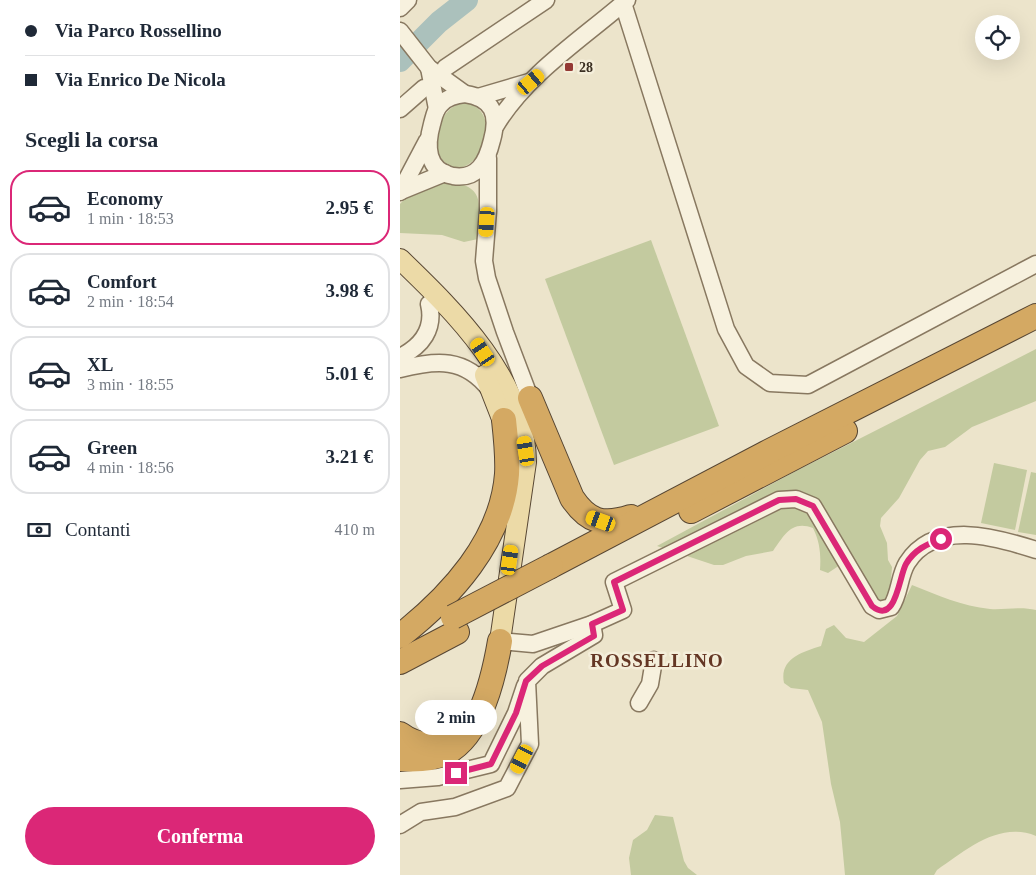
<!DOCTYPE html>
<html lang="it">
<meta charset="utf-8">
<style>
:root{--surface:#fff;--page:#f6f6f7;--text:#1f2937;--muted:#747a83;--line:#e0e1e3;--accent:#db2777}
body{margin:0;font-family:Georgia,serif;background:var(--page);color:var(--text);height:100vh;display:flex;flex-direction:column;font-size:19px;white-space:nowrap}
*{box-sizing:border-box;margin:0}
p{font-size:16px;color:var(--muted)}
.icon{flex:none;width:28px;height:28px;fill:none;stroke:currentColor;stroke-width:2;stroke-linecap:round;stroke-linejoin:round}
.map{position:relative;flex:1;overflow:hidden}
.sheet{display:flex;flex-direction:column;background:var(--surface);width:400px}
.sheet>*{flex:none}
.banner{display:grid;align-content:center;height:110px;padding:0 25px;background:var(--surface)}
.fabs{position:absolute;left:575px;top:15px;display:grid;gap:10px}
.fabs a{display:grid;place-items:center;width:45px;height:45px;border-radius:50%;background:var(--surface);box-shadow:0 5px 20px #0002;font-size:25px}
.end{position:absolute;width:22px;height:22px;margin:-11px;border:6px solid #db2777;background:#fff;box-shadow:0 0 0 2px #fff}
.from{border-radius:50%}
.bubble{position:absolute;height:35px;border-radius:18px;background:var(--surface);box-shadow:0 5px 20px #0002;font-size:16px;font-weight:700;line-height:35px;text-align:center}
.car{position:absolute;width:15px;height:30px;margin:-15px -8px;border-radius:6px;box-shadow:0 0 4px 1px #0007;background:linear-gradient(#f5c518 24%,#345 0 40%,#f5c518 0 76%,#345 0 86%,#f5c518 0)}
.banner b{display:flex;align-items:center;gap:18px;height:48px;font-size:19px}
.banner b+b{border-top:1px solid var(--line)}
.banner i{width:12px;height:12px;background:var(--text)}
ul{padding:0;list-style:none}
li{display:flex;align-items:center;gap:15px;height:75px;margin:0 10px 8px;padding:0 15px;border:2px solid var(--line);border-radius:20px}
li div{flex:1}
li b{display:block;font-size:19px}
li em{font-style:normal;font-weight:700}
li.current{border-color:var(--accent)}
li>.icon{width:45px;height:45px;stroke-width:1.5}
h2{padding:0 25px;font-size:22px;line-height:60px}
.pay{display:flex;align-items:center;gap:12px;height:55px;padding:0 25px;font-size:19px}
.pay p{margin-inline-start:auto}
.button{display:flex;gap:10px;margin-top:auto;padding:10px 25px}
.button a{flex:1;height:58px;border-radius:30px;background:var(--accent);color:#fff;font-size:20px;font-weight:700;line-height:58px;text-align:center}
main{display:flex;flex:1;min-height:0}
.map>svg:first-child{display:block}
</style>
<main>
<section class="sheet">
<div class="banner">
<b><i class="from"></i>Via Parco Rossellino</b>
<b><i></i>Via Enrico De Nicola</b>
</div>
<h2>Scegli la corsa</h2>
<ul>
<li class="current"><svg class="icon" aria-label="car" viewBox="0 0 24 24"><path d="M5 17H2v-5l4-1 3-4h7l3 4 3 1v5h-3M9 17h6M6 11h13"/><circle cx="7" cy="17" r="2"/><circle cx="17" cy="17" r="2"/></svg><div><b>Economy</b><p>1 min · 18:53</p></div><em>2.95 €</em></li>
<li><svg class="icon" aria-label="car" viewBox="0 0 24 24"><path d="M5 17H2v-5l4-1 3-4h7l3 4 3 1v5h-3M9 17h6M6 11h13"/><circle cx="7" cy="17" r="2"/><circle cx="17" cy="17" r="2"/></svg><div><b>Comfort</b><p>2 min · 18:54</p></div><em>3.98 €</em></li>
<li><svg class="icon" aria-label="car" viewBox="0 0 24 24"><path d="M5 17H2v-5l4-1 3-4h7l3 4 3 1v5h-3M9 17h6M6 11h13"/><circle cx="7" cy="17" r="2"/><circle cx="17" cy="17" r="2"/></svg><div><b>XL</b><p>3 min · 18:55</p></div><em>5.01 €</em></li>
<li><svg class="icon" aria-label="car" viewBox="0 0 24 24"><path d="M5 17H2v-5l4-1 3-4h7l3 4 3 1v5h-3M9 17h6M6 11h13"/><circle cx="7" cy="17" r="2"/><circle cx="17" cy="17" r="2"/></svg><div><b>Green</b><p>4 min · 18:56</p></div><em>3.21 €</em></li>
</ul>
<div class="pay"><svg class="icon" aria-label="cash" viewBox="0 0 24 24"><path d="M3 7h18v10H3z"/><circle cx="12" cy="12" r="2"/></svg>Contanti<p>410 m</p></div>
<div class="button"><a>Conferma</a></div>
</section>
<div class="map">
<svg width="636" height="875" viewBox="0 0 636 875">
<rect width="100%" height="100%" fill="#ece4cb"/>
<g fill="#c3ca9f">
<path d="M63 103C100 105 89 164 58 168 23 163 34 108 63 103Z"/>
<path d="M38 181C85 183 81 199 78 239L64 242 42 235 0 233V204L10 193Z"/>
<path d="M251 240 319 426 214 465 145 279Z"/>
<path d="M636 349V401L572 427 545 447 528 451 520 460 499 498 481 518 480 526 487 543 488 560 492 567 490 593 484 600 476 602 457 562 449 559 428 573 420 570C421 555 420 542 413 528 391 520 384 536 373 551L346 556 323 565H314L257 546 396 471Z"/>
<path d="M594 463 627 470 615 530 581 523Z"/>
<path d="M631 472 636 473V535L618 532Z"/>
<path d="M512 585C537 595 562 606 590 609 606 610 620 606 636 610V836C599 821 566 850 537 870L534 875H445L440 822 431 784 422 722 408 690 391 688 384 683C379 659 402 652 421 646L426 629 434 625 446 638 464 642 497 616Z"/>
<path d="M255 815 273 817 284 861 288 868 297 875H231L229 858 233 840 247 830Z"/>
</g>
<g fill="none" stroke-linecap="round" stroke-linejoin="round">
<path stroke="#abc1bc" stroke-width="22" d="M0 61 39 22 67 0"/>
<g stroke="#887860" stroke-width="19">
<g id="minor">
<path d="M223 3 326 329 346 366 370 383 408 385 636 264"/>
<path d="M0 8 8 0"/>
<path d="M0 31 29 68 65 94"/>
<path d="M29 68 37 109"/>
<path d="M45 68 146 0"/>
<path d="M65 94C93 98 99 115 92 140 87 161 78 180 53 176 26 171 26 145 32 124 34 117 35 109 41 104 47 97 56 95 65 94Z"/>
<path d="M78 97 129 82"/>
<path d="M0 109 24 88"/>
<path d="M96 125C127 74 182 39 227 0"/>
<path d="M88 158V211L84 261 87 278 105 332 130 398 121 403"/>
<path d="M1 191 45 173"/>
<path d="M0 192 27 141"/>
<path d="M0 357C22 346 35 329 29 304"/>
<path d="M0 369C36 360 65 357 90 390"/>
<path d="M100 641 133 644 192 624 223 610 214 582 379 500 396 499 413 506 472 606 479 610 491 607C500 594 499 576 507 563 535 519 596 537 636 550"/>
<path d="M239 703 250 684 254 660"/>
<path d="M0 780 38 777 91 764 116 713 125 686"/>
<path d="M0 825 21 812 55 807 107 788 130 744 127 681 142 666 194 635 192 624"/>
</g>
</g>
<g stroke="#574633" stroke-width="22">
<g id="major">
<path d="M0 259C55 312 125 380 126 462L100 641"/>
<path d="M85 375 108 434"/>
</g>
</g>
<g stroke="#574633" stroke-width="26">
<g id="highway">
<path d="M130 398 172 498C188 522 203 526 231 517"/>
<path d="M291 511 445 431"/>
<path d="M151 566 366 453 636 316"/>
<path d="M0 636C50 597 102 541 107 474 108 456 106 438 104 420"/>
<path d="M0 662 57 632"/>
<path d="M0 734C13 744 29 747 45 742"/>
<path d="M0 759C14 760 33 759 46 753 81 735 94 676 100 641"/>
</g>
</g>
<use href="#minor" stroke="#f7f1de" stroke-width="16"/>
<use href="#major" stroke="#ecdaa7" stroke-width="20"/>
<use href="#highway" stroke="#d4a963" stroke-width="24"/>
<g stroke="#574633" stroke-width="26" stroke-linecap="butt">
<path id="highway-bridge" d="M53 617 151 566"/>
</g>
<use href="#highway-bridge" stroke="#d4a963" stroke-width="24"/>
</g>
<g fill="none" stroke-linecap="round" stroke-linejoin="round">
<path stroke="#db2777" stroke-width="6" d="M56 773 91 764 116 713 126 681 142 666 194 636 192 624 223 610 214 582 379 500 396 499 413 506 472 606C496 626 499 576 506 564 514 550 527 544 541 539"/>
</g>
<rect fill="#943934" stroke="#f4eeda" stroke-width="2" x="164" y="62" width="10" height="10" rx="2.5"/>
<g text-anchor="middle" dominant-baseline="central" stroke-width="5" stroke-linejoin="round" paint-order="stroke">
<g font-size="14" font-weight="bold" fill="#3a2f22" stroke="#f4eeda" text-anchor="start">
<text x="179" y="67">28</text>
</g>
<g font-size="19" font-weight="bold" letter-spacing="1" fill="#643624" stroke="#f4eeda">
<text x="257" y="660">ROSSELLINO</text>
</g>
</g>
</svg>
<div class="fabs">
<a><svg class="icon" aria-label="locate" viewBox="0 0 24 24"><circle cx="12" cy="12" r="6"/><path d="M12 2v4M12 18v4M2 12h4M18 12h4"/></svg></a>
</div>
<i class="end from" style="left:541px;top:539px"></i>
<i class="end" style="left:56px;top:773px"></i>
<div class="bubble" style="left:15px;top:700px;width:82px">2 min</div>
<i class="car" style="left:131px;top:82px;rotate:50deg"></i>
<i class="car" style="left:87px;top:222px;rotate:184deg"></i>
<i class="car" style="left:83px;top:352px;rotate:326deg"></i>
<i class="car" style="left:126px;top:451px;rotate:351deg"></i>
<i class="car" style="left:201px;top:521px;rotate:290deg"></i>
<i class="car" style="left:110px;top:560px;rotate:8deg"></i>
<i class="car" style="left:122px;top:759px;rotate:207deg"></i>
</div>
</main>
